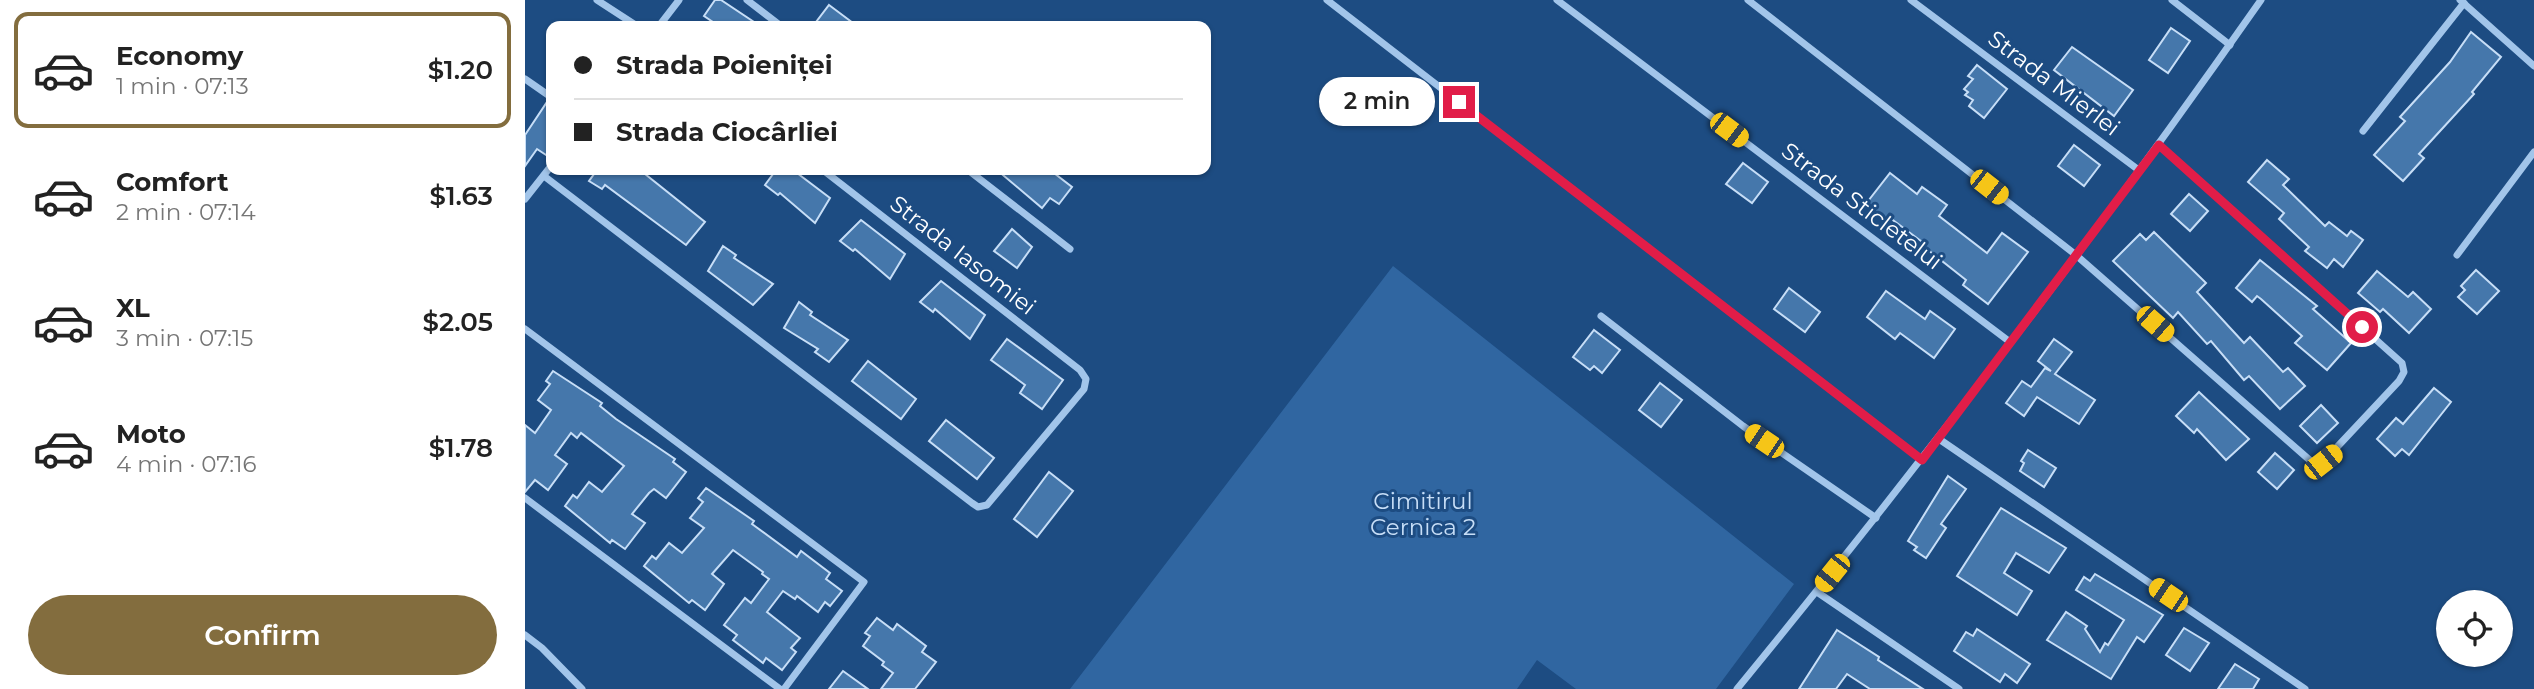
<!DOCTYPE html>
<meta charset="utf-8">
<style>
:root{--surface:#fff;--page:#f6f6f6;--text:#222;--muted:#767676;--line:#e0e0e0;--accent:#836d3e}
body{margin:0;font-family:Montserrat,sans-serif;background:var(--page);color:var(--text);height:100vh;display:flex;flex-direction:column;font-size:26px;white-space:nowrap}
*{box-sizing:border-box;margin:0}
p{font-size:23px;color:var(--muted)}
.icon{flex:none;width:38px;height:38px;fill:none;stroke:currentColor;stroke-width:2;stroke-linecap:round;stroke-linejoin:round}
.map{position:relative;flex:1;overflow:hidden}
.panel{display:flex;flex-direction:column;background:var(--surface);width:525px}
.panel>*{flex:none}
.hud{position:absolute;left:21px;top:21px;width:665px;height:154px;border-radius:14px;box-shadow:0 2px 5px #0004;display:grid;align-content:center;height:154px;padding:0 28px;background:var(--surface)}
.tools{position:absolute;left:1911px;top:590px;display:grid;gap:14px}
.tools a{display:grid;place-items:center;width:77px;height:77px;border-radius:50%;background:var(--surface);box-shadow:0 2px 5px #0004;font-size:35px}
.end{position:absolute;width:32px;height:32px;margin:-16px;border:9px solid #e11d48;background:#fff;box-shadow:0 0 0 4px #fff}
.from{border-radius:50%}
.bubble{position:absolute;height:49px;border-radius:24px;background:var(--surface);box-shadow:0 2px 5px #0004;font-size:23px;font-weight:600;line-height:49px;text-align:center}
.car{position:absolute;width:21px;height:42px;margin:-21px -10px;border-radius:9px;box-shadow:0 0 5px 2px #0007;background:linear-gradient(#f5c518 24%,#345 0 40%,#f5c518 0 76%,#345 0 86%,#f5c518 0)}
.hud b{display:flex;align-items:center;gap:24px;height:66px;font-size:26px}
.hud b+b{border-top:2px solid var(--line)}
.hud i{width:18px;height:18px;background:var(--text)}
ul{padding:12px 0 0;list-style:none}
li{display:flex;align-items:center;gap:21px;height:116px;margin:0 14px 10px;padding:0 14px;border:4px solid transparent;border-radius:14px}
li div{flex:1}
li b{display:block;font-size:26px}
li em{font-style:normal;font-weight:600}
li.selected{border-color:var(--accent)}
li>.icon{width:63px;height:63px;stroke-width:1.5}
.primary-button{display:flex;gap:14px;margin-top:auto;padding:14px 28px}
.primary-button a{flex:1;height:80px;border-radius:42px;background:var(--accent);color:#fff;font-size:28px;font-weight:600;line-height:80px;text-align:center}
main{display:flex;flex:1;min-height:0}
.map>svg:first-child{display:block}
</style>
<main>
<section class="panel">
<ul>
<li class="selected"><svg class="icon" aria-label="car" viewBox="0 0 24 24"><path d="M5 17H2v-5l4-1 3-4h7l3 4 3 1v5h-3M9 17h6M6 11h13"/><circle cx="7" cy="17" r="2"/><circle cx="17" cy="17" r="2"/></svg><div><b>Economy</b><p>1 min · 07:13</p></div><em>$1.20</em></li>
<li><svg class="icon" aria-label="car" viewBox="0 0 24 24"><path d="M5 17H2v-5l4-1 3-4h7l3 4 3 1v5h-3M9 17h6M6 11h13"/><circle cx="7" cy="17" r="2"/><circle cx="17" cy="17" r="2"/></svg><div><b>Comfort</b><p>2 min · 07:14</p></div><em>$1.63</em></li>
<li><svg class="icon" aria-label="car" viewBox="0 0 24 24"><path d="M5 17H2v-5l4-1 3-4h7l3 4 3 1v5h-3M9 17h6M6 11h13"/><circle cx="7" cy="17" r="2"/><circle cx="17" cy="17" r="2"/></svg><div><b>XL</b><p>3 min · 07:15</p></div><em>$2.05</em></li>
<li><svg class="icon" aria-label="car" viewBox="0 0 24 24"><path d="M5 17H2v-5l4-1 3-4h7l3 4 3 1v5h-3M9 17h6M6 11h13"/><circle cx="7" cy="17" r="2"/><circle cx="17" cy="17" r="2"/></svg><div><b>Moto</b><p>4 min · 07:16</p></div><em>$1.78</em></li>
</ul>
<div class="primary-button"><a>Confirm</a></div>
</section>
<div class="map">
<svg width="2009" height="689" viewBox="0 0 2009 689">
<rect width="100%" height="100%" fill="#1d4c82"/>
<path fill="#3066a1" d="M868 266 1269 584 1191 689H1051L1012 660 992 689H545Z"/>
<g fill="#4577ab" stroke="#c7def7" stroke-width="2">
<path d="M190 0H196L235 26H194L179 16Z"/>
<path d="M304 5 332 26H288Z"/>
<path d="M1646 28 1665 41 1643 73 1624 60Z"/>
<path d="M1946 32 1976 57 1947 92 1949 94 1894 154 1899 158 1878 181 1849 155 1880 121 1875 117 1925 62Z"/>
<path d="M1547 47 1608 90 1589 116 1529 70Z"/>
<path d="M1452 65 1482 89 1459 118 1444 106 1448 100 1440 95 1443 92 1439 89 1448 79 1443 76Z"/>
<path d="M22 102 26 103V148L21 155 12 149 0 166V135Z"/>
<path d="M1549 145 1575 165 1559 186 1533 166Z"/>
<path d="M1742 160 1764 179 1758 185 1800 226 1804 222 1822 236 1826 231 1838 240 1818 267 1809 259 1802 268 1780 251 1784 247 1754 219 1759 213 1723 182Z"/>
<path d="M1218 163 1243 182 1227 203 1201 184Z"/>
<path d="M72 170H115L180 222 161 245 80 185 77 189 64 181Z"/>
<path d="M251 170H268L305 198 290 223 255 193 253 195 240 185Z"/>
<path d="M472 170H525L547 187 534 204 525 198 517 208Z"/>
<path d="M1365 173 1392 194 1397 187 1422 205 1414 216 1462 253 1477 233 1503 252 1463 304 1438 285 1441 280 1398 246 1400 244 1365 218 1362 222 1340 205Z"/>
<path d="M1664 194 1683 211 1665 231 1646 214Z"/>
<path d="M336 220 380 254 365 279 330 249 328 251 315 241Z"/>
<path d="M487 229 507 247 492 268 469 251Z"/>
<path d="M1629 232 1681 283 1672 292 1719 343 1725 337 1758 372 1763 368 1780 386 1755 409 1724 376 1719 380 1686 341 1682 344 1653 312 1648 318 1588 261 1615 234 1621 240Z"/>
<path d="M198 246 211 255 209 258 248 284 228 305 183 271Z"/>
<path d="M1735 260 1792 306 1788 309 1826 343 1802 370 1770 343 1777 336 1736 299 1732 296 1727 302 1711 288Z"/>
<path d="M1951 270 1974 291 1952 314 1933 297 1940 290 1936 286Z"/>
<path d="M1852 271 1883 297 1888 292 1906 309 1884 333 1858 309 1855 312 1833 293Z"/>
<path d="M416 281 460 315 445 339 410 309 408 312 395 302Z"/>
<path d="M1264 288 1295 312 1280 332 1249 309Z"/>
<path d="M1361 291 1400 319 1405 311 1430 329 1409 358 1375 333 1370 339 1342 317Z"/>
<path d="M274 302 287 312 285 315 323 340 304 362 290 352 293 349 259 328Z"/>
<path d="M1069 330 1095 350 1077 373 1069 366 1065 370 1048 357Z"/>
<path d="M482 339 538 380 517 409 495 393 500 385 466 360Z"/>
<path d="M1529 339 1547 352 1530 374 1570 400 1554 424 1512 397 1499 416 1481 403 1497 381 1506 387 1520 368 1526 371 1513 361Z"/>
<path d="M343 361 391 399 376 419 327 381Z"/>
<path d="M28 371 77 403 75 406 91 419 150 459 148 462 161 472 141 498 129 489 124 493 107 514 120 523 100 549 87 540 85 543 40 506 48 495 52 498 64 482 77 492 99 466 56 433 52 438 46 433 30 455 42 464 23 490 10 480 0 492V425L10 433 26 410 13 400 25 384 21 381Z"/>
<path d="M1135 383 1157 400 1136 427 1114 410Z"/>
<path d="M1909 388 1926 402 1884 455 1877 449 1870 456 1852 439 1871 418 1878 424Z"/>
<path d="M1674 392 1724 439 1701 460 1672 429 1669 433 1651 416Z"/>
<path d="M1796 405 1813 423 1792 443 1775 426Z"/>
<path d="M421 420 469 458 452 479 404 441Z"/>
<path d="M1503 450 1531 468 1519 487 1495 471 1499 463 1496 461Z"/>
<path d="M1750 453 1769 470 1752 489 1733 472Z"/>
<path d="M524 472 548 491 512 537 489 519Z"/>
<path d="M1423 476 1441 489 1416 524 1421 528 1401 558 1389 550 1392 547 1383 541Z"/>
<path d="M181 488 229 521 227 524 272 557 276 551 305 573 301 579 317 591 305 606 300 602 293 612 272 596 270 599 258 591 242 612 275 638 266 648 271 652 257 670 241 658 238 663 208 640 212 635 199 625 220 598 226 603 244 579 237 574 238 572 208 550 187 574 199 584 180 610 167 600 164 603 119 566 127 556 131 559 144 543 157 553 179 528 165 518 178 502 173 498Z"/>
<path d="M1476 508 1541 548 1524 573 1491 553 1479 573 1507 591 1492 615 1432 576Z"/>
<path d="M1570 574 1638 615 1619 642 1612 637 1586 679 1522 640 1541 612 1562 626 1560 629 1575 652 1580 643 1583 645 1599 620 1551 590 1559 577 1565 581Z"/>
<path d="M352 618 368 630 372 624 401 646 397 652 411 662 390 689H356L368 673 357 665 359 662 338 646 345 636 340 633Z"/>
<path d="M1659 628 1684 643 1665 671 1641 655Z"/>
<path d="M1452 629 1505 664 1492 683 1480 674 1475 682 1429 651 1441 632 1448 636Z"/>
<path d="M1312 630 1354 657 1353 660 1398 689H1345L1322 674 1311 689H1274Z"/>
<path d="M1710 664 1734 679 1728 689H1693Z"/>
<path d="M318 671 343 689H304Z"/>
</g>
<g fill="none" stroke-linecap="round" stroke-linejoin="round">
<g stroke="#a2c5ea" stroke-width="7">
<path d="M72 0 112 26"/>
<path d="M222 0 256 26"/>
<path d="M802 0 1397 460"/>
<path d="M1032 0 1485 342"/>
<path d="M1223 0 1551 255 1788 463 1798 462 1874 381 1879 372 1877 363 1634 145"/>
<path d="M1386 0 1615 171"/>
<path d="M1647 0 1705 45"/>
<path d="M1935 0 2009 66"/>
<path d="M134 26 154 0"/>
<path d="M0 79 26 97"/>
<path d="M1838 131 1939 3"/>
<path d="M443 170 545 249"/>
<path d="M19 176 447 503 453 507 462 505 559 389 561 379 555 370 298 170"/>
<path d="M0 199 26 166"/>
<path d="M1932 255 2009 152"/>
<path d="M1076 316 1218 426 1351 518"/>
<path d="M0 329 339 582 259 689"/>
<path d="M1414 439 1780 689"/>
<path d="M0 498 255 689"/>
<path d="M1292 592 1434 689"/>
<path d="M0 635 17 648 57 689"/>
<path d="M1212 689C1395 466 1570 237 1736 0"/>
</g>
</g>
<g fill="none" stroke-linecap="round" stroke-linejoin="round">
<path stroke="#e11d48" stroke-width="9" d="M934 102 1397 460 1634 145 1837 327"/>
</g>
<g text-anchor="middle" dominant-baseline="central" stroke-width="6" stroke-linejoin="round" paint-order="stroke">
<g font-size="23" fill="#fff" stroke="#1d4c82">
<text transform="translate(1529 83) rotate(37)">Strada Mierlei</text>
<text transform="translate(1337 206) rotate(37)">Strada Sticletelui</text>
<text transform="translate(438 255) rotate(38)">Strada Iasomiei</text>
</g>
<g font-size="23" fill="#c7def7" stroke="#1d4c82">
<text x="898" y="501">Cimitirul<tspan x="898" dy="26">Cernica 2</tspan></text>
</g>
</g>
</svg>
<div class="tools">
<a><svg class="icon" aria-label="locate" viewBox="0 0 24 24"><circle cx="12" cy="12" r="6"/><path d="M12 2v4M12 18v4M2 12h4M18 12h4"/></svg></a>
</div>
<i class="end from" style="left:1837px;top:327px"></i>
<i class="end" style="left:934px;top:102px"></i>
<div class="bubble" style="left:794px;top:77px;width:116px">2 min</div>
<i class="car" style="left:1204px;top:130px;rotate:127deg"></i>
<i class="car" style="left:1464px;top:187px;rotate:128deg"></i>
<i class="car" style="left:1630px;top:324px;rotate:131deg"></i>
<i class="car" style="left:1239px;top:441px;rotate:304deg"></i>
<i class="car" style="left:1798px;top:462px;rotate:52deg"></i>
<i class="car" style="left:1307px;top:573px;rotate:219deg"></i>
<i class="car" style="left:1643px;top:595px;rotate:304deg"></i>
<div class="hud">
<b><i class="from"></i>Strada Poieniței</b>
<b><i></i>Strada Ciocârliei</b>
</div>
</div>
</main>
